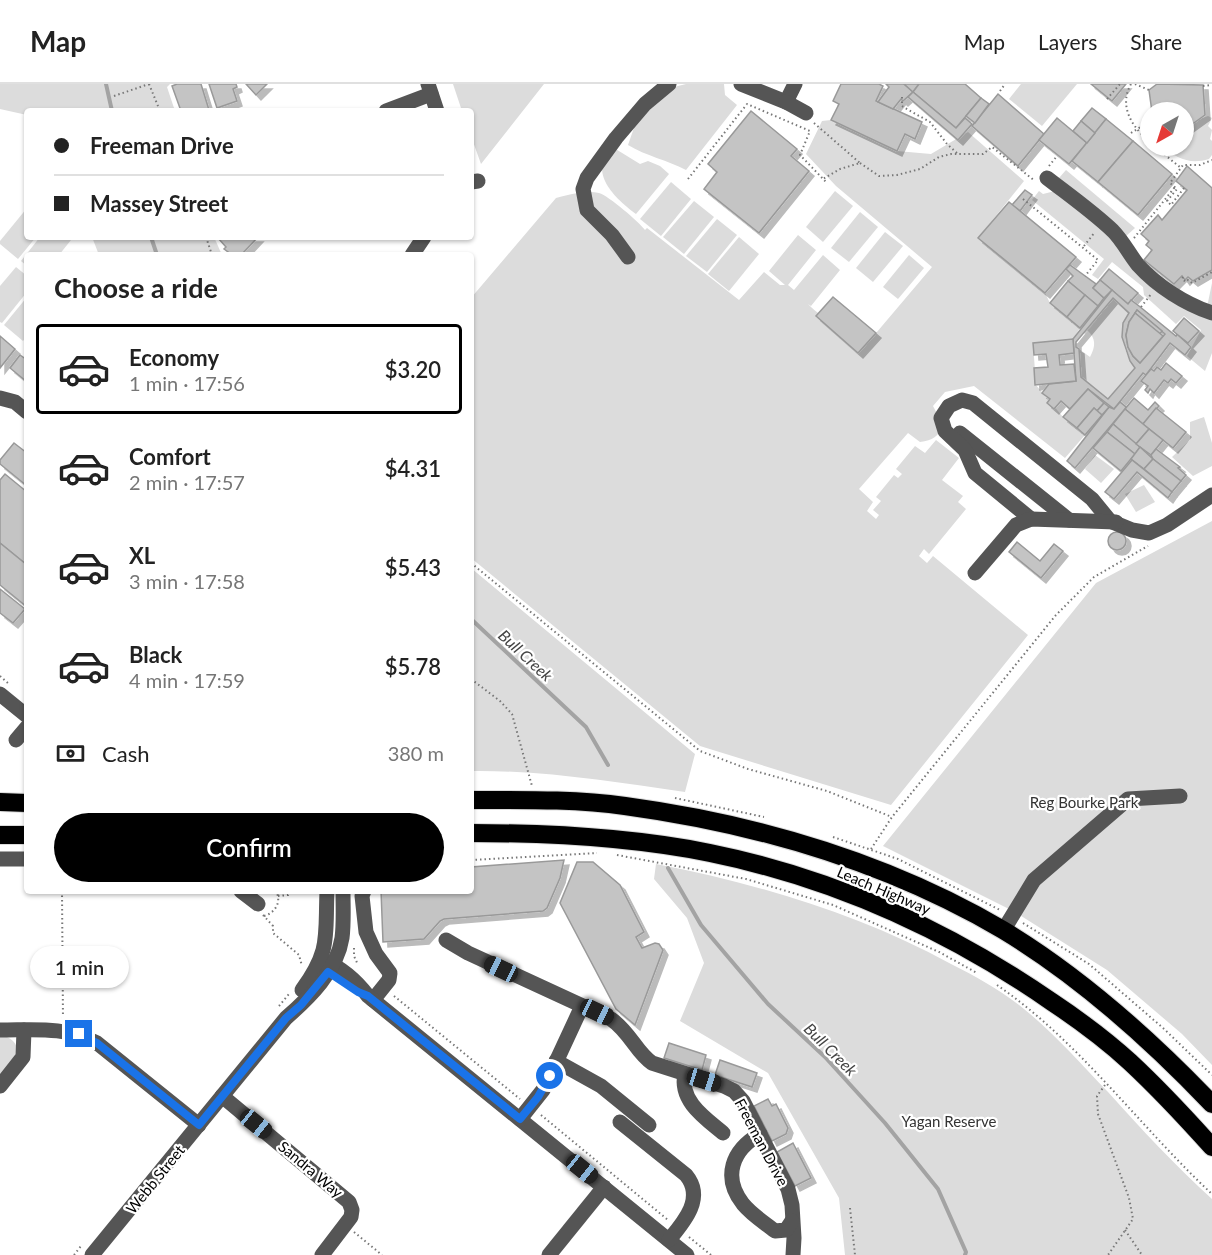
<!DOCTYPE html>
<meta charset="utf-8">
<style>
:root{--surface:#fff;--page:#f6f6f6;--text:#222;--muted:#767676;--line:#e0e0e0;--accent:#000}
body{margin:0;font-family:Lato,sans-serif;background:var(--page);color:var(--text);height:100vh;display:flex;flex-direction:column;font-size:22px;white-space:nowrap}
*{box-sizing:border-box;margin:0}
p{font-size:20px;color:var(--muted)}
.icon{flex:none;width:33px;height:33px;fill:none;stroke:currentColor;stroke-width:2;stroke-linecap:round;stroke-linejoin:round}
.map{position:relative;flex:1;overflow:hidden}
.sheet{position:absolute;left:24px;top:168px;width:450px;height:642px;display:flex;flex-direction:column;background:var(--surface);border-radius:6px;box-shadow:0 2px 4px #0004}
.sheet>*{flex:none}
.hud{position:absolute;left:24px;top:24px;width:450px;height:132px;border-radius:6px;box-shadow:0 2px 4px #0004;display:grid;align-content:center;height:132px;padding:0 30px;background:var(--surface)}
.needle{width:39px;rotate:219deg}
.controls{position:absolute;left:1140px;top:18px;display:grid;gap:12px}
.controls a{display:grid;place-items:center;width:54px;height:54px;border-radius:50%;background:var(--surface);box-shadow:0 2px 4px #0004;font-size:30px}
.end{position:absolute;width:27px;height:27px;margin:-14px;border:8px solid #1a73e8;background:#fff;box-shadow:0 0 0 3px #fff}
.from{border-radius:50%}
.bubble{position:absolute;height:42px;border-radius:21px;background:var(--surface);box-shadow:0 2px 4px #0004;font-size:20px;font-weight:600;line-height:42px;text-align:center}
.car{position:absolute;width:18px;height:36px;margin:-18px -9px;border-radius:8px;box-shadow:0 0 4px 2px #0007;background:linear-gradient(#222 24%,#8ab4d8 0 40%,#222 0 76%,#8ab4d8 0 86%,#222 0)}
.hud b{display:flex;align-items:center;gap:21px;height:57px;font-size:22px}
.hud b+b{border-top:2px solid var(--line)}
.hud i{width:15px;height:15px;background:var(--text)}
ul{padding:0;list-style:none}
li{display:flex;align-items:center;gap:18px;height:90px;margin:0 12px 9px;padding:0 18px;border:3px solid transparent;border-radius:6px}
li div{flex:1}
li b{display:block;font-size:22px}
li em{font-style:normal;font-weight:600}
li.on{border-color:var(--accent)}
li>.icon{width:54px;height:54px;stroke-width:1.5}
h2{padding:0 30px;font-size:27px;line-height:72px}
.pay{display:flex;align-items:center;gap:15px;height:66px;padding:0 30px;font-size:22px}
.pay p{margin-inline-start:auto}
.action{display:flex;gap:12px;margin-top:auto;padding:12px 30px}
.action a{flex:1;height:69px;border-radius:36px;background:var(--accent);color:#fff;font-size:24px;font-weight:600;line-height:69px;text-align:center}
header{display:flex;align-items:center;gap:36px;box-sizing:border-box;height:84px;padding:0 30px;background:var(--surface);border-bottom:2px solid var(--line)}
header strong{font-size:28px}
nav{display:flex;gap:33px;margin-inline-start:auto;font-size:21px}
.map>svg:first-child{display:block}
</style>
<header>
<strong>Map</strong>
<nav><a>Map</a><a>Layers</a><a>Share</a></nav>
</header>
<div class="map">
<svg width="1212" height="1171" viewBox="0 0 1212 1171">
<defs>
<filter id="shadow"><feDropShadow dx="5" dy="5" stdDeviation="0" flood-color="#0004"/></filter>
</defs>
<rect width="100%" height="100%" fill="#fff"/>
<g fill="#dcdcdc">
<path d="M0 0H170L167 3 175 27H27V31L0 25Z"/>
<path d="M453 0H544L481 80 471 52V27H462Z"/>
<path d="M686 0H724L725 11 737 21 686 86C667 76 646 72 628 61L636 38 674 3Z"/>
<path d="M1021 0H1077L1042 42 1009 15Z"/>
<path d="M1208 32 1212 34 1208 42 1212 46 1210 55 1212 57V71L1209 75C1189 81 1177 74 1161 62H1184V46L1200 35Z"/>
<path d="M831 36 897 67 931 70 968 48 1024 97 978 154 1045 209 1050 219 1080 244 1073 255 1033 259 1036 301 1063 333 1085 351 1065 374 974 302 945 308 933 322 943 341C938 353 933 356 920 358L908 349 859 405 873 418 867 427 876 435 879 431 873 426 881 417 876 413 894 391 898 394 902 390 896 385 915 362 925 369 936 356 959 374 942 396 963 412 958 418 966 425 929 470 924 465 919 472 927 479 933 472 1028 551 891 721 700 662 471 474V214L556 114C568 111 586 106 599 109 609 112 639 138 645 146L647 144 739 216 764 188 780 201H785L769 187 798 151 816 166 788 201 794 206 823 171 840 186 811 222 808 220C825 238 848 245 871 255L932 183 836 102 806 70 822 37Z"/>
<path d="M614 64 640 80 648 77 660 82 669 90 636 130C616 115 585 87 614 64Z"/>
<path d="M1066 86 1135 144 1125 153 1059 94Z"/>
<path d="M671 98 691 115 661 152 640 135Z"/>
<path d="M835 107 853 122 823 158 806 143Z"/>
<path d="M1039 107 1043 110 1055 107 1206 228 1212 199V269L1205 287 1187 272 1201 246 1184 232 1176 240 1144 211 1143 203 1112 178 1098 195 1092 191 1104 175 1032 116Z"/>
<path d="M694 117 714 133 684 170 663 153Z"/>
<path d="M27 124V153H36L18 175 0 160V157Z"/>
<path d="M860 128 878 143 849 178 831 164Z"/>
<path d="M717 135 737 151 707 188 686 172Z"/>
<path d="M885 148 903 162 873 198 856 184Z"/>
<path d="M40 153H67L71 156 59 171H27V182L21 177Z"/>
<path d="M92 153H214L222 171H99Z"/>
<path d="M739 153 759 170 729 207 708 190Z"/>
<path d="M909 171 924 184 898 215 883 203Z"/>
<path d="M16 183 27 192V208L2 239 0 238V202Z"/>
<path d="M27 213V252L23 257 4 241Z"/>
<path d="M1113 214 1129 229C1118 247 1123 267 1135 284L1108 315 1081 293 1079 265 1090 273C1096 262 1096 254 1087 246Z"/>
<path d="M1204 333 1212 359V382L1193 392 1172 373 1190 356V338Z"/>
<path d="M1095 371 1114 385 1101 399 1085 385Z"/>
<path d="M1144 401 1155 418 1136 428 1125 410Z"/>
<path d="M1212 437V981L1182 950 1107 886 1015 828 883 762 1096 499Z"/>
<path d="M471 484 695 670 685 708C614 698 543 686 471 687Z"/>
<path d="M656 780C759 800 859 830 951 880 977 893 1002 907 1024 925 1055 950 1081 980 1108 1008 1141 1045 1175 1081 1212 1115V1171H845L839 1114 768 989 680 937 704 879 687 834 654 795Z"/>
<path d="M4 952C13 955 16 959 18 967L0 994V953Z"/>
</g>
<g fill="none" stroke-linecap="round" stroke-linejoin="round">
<g stroke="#a3a3a3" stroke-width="4">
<path d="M106 0 112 27"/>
<path d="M151 153 157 171"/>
<path d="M471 535 586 643 608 681"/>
<path d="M668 784 701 841 768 920 825 973 885 1039 938 1105 966 1168 965 1171"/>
</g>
</g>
<g fill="#c4c4c4" stroke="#999" stroke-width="1.5" fill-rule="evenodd" filter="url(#shadow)">
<path d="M177 0H201L209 26 181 27 172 2Z"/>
<path d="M209 0H236L237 3 233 5 237 17 217 24Z"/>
<path d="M246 0H267L256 11Z"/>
<path d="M841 0H879L883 2 876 17 922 38 915 55 905 50 897 67 831 36 839 20 833 17Z"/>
<path d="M886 0H904L913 8 903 17 901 15 893 25 878 18 889 3Z"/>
<path d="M904 0H919L913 8Z"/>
<path d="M919 0H965L981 14 956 44 913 8Z"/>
<path d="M1091 0H1126L1112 17Z"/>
<path d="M1157 0 1203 1 1205 31 1184 46V28H1152L1149 6Z"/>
<path d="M913 8 956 44 965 34 972 40 958 56 908 13Z"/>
<path d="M998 10 1044 50 1018 82 972 42Z"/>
<path d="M981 14 989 20 975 39 966 32Z"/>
<path d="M1092 24 1106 35 1095 49 1081 37Z"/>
<path d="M751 27 797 65 791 72 809 87 759 149 704 105 717 88 708 80Z"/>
<path d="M1057 34 1087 59 1069 80 1039 56Z"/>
<path d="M1106 35 1133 57 1098 98 1072 77Z"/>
<path d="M1081 37 1095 49 1087 59 1073 47Z"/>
<path d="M1133 57 1172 90 1138 131 1098 98Z"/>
<path d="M1187 82 1212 104V186L1193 197 1188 193 1185 196 1182 192 1174 200 1144 176 1152 166 1146 161 1149 157 1141 150 1158 131 1162 136 1187 106 1176 97Z"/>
<path d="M1025 106 1032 111 1020 127 1012 121Z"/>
<path d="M1009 118 1076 173 1045 209 978 154Z"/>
<path d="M219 153H258L241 171H226L228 168 224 165 226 163 218 154Z"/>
<path d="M1070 181 1096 200 1093 204 1104 214 1098 222 1068 197 1073 192 1066 185Z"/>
<path d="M1109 185 1138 209 1128 220 1100 196Z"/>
<path d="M1100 196 1112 206 1104 214 1093 204Z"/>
<path d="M1068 197 1085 211 1067 233 1050 219Z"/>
<path d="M1112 206 1128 220 1131 216 1139 222 1176 252 1177 250 1191 263 1185 271 1170 259 1146 291 1143 289 1114 325 1088 305 1070 325 1061 317 1054 325 1047 319 1050 315 1042 309 1049 300 1076 297 1073 255ZM1113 214 1129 229 1123 239 1122 253 1130 277 1135 284 1108 315 1081 293 1079 265 1076 263V258ZM1137 226 1165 250 1140 279 1133 272 1128 263 1126 251 1129 238Z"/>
<path d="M1085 211 1098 222 1080 244 1067 233Z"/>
<path d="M833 213 876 249 858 269 816 232Z"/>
<path d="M1137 226 1162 247 1160 250 1135 229Z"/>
<path d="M1135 229 1163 252 1140 279 1133 272 1128 263 1126 251 1129 238Z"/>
<path d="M1184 234 1199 247 1188 259 1173 247Z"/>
<path d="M0 252 15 265 0 284Z"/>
<path d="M1073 255 1074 269 1059 271 1060 281 1074 280 1076 297 1035 301 1034 284 1048 283 1046 270 1034 271 1033 259Z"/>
<path d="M20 271 27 276V298L10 284Z"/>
<path d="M1166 279 1182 292 1176 299 1171 295 1168 299 1164 296 1154 309 1150 305 1148 309 1145 306 1148 302 1141 297 1151 285 1154 287 1157 283 1161 286Z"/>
<path d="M1088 305 1104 319 1097 327 1094 324 1077 344 1063 333Z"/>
<path d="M1134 314 1148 326 1155 318 1159 322 1143 340 1125 325Z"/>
<path d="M1120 318 1126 323 1125 325 1075 384 1067 377 1109 323 1114 325Z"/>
<path d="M1104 319 1109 323 1102 331 1097 327Z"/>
<path d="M1094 324 1102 331 1085 351 1077 344Z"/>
<path d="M1156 324 1186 348 1173 364 1143 340Z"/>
<path d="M1125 325 1149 345 1136 360 1113 340Z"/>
<path d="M1113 340 1140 363 1135 370 1107 348Z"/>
<path d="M1149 345 1163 356 1151 371 1136 360Z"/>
<path d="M1107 348 1135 370 1121 387 1093 364Z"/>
<path d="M14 359 27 369V402L0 380V376Z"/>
<path d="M1140 363 1153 375 1144 385 1131 375Z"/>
<path d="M1156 365 1180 383 1178 384 1186 391 1181 397 1153 375 1151 371Z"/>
<path d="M1153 375 1181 397 1172 408 1144 385Z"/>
<path d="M1132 376 1172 408 1168 414 1137 388 1114 415 1105 408Z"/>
<path d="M5 390 27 408V481L0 459V396Z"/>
<circle cx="1117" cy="457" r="9"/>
<path d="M1017 458 1040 477 1054 460 1063 467 1041 494 1009 468Z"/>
<path d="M0 459 27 481V523L0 501Z"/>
<path d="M0 505 25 525 13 539 0 529Z"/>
<path d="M564 776 560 794 547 824 543 827 444 835 440 837 424 855 383 858 381 807H471V783Z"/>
<path d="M577 778H593L620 801 644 848 636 853 642 864 655 859 659 860 663 866 635 941 616 925 560 819Z"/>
<path d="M669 959 706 971 702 986 664 974Z"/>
<path d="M720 976 757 989 752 1003 715 991Z"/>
<path d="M768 1015 772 1022 776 1020 788 1044 786 1050 772 1057 754 1022Z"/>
<path d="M793 1059 811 1094 795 1102 777 1068Z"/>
</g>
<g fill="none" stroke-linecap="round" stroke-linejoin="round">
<g stroke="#dbdbdb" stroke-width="20">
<g id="highway">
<path d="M471 716C522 716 575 715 625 722 757 740 887 778 1003 846 1081 893 1149 954 1212 1020"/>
<path d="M0 718 27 719"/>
<path d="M471 749C551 749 631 753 710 769 833 794 948 846 1052 918 1079 936 1106 956 1130 978 1159 1005 1186 1034 1212 1063"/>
<path d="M0 751H27"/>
</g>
</g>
<g stroke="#777" stroke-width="2" stroke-dasharray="1.5 3" stroke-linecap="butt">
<path d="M149 0 160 27"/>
<path d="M1131 0C1118 23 1133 44 1150 58"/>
<path d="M1135 0 1149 6"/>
<path d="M1203 2 1211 1"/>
<path d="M1000 7 1005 0"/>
<path d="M114 12 149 0"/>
<path d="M902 13V22L905 24 930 38 947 60 958 70"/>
<path d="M1107 15 1120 0"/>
<path d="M814 39 860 79 840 85 823 95"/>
<path d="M1131 49 1150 37"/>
<path d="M1154 62 1181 84"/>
<path d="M860 79 879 92 897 91 920 85 939 73 951 70H983L992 63 1035 97"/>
<path d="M1049 82 1057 72"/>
<path d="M688 95 747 20 810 47 800 71 827 99"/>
<path d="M1184 104 1171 121 1167 117 1177 105 1170 99 1183 81H1200L1212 76"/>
<path d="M1023 115 1098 176 1085 192"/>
<path d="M206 153 212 171"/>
<path d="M1134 154 1175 103"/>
<path d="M1084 162 1095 148"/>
<path d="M1183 193 1182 195 1186 198 1188 196 1192 199 1212 188"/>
<path d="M1141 223 1152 209"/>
<path d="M471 479 700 667 748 685 827 707 892 733"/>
<path d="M0 592 9 600"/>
<path d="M471 595 500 617 512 630 532 702"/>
<path d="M675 714 764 733"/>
<path d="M833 753 898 775 1000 826"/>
<path d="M871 765 892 733 1056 531 1094 493 1148 462"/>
<path d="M617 771 746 795 833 821 939 868 977 889"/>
<path d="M471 776 597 769"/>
<path d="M62 807 63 936"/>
<path d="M278 812 288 811 290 807"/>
<path d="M263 831 273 842V849L299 871 302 882"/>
<path d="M264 832C275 829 282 818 276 807"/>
<path d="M1023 839 1089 880 1163 944 1212 991"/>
<path d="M354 864V872L358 881"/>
<path d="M997 901C1080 958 1139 1042 1212 1110"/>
<path d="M394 912 520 1015"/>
<path d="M279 922 289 910"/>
<path d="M1105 1001 1097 1012 1098 1030 1129 1114 1133 1135 1108 1171"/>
<path d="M541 1031 668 1136"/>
<path d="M850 1124 855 1171"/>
<path d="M1125 1146 1142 1171"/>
<path d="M354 1148 382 1171"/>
<path d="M689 1153 711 1171"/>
<path d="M74 1171 81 1162"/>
</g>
<g stroke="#555" stroke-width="15">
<path d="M428 0 437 27"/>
<path d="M741 0 786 18 795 0"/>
<path d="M786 18 806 29"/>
<path d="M386 27 431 10"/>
<path d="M1047 94C1069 111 1093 128 1113 147 1123 157 1129 170 1138 181 1157 202 1185 220 1212 229"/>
<path d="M471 98 478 97"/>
<path d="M412 171 424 153"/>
<path d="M628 173 612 151 587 126 583 105 587 94 616 54 645 20 669 0"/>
<path d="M0 314 15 318 27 328"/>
<path d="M960 349 1069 436"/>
<path d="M1031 435 975 389 965 366 945 347 941 334 949 322 962 316 973 319 1092 415 1110 437 1132 446 1149 449 1167 441 1212 411"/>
<path d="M975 489 1016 441 1031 435 1116 438"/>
<path d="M0 610 27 632"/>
<path d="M16 656 27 643"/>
<path d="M0 775H27"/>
<path d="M241 807 258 820"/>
<path d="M364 807 362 812 366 848 376 870 390 889 389 896 373 916"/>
<path d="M1003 847 1034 796 1128 715 1180 712"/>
<path d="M446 856 468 869 611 935C630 948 636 968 652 979L724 1002 734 1007 743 1017 788 1105 792 1121 794 1154 793 1171"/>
<path d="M322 875C340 883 356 896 368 912L687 1171"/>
<path d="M302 906C331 866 325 853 327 807"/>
<path d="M0 946C36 946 64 942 97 959L199 1041"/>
<path d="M556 977 601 1002 649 1041"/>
<path d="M685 990C679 1017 705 1034 723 1049"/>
<path d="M0 1002 23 973 24 946"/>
<path d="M222 1012 349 1118 352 1126 351 1133 322 1171"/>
<path d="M520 1035 543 1006 582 922"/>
<path d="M620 1038 686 1091C705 1114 684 1138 669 1156"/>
<path d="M760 1050C732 1066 722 1093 743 1120 752 1131 765 1139 775 1147L786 1146 792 1137"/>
<path d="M92 1171 286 934C309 914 337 887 342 854 344 839 343 823 343 807"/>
<path d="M549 1171 604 1103"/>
</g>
<use href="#highway" stroke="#000" stroke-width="18"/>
</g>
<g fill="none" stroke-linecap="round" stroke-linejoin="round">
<path stroke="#1a73e8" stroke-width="8" d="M79 950 97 959 199 1041 286 934 301 921 328 888 358 908 368 912 520 1035 538 1013 550 992"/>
</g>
<g text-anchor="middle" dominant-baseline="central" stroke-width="4.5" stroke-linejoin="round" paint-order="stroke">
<g font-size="15" fill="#333" stroke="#fff">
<text x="1084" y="718">Reg Bourke Park</text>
<text x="949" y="1037">Yagan Reserve</text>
</g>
<g font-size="15" fill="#000" stroke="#fff">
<text transform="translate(884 806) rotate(23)">Leach Highway</text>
<text transform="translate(762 1058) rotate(62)">Freeman Drive</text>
<text transform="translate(311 1085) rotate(40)">Sandra Way</text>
<text transform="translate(155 1095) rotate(-51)">Webb Street</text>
</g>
<g font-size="16" font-style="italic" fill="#444" stroke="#fff">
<text transform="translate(526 571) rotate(43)">Bull Creek</text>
<text transform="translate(831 965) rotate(45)">Bull Creek</text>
</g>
</g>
</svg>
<div class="controls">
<a><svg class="needle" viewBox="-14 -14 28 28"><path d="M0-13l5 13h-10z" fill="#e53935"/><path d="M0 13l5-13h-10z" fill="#767676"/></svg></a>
</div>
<i class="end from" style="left:550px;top:992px"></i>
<i class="end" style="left:79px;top:950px"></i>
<div class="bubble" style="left:30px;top:862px;width:99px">1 min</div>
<i class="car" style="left:501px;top:885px;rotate:295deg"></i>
<i class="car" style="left:597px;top:928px;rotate:115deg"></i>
<i class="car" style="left:704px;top:996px;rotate:107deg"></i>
<i class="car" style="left:256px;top:1040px;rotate:129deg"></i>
<i class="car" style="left:582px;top:1085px;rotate:129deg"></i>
<div class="hud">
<b><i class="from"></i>Freeman Drive</b>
<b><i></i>Massey Street</b>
</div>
<section class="sheet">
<h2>Choose a ride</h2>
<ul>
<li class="on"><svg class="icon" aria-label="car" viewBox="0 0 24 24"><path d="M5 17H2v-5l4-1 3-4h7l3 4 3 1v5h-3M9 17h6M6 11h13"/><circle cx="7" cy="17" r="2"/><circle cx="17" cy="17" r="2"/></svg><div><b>Economy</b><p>1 min · 17:56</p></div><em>$3.20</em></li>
<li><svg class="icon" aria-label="car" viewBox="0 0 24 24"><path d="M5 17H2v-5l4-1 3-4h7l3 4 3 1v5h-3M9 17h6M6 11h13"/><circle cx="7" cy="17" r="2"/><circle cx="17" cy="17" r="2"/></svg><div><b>Comfort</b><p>2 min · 17:57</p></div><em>$4.31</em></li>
<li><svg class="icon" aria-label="car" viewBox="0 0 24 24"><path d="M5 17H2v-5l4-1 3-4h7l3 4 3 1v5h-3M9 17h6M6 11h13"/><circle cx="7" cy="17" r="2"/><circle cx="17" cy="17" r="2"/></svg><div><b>XL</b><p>3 min · 17:58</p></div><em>$5.43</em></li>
<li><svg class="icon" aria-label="car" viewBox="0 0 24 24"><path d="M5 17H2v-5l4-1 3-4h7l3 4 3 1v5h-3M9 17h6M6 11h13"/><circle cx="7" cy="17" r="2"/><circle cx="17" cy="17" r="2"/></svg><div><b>Black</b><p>4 min · 17:59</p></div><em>$5.78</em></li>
</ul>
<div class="pay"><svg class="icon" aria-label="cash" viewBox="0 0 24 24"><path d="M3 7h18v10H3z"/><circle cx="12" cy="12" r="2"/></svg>Cash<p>380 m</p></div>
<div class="action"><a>Confirm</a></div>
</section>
</div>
